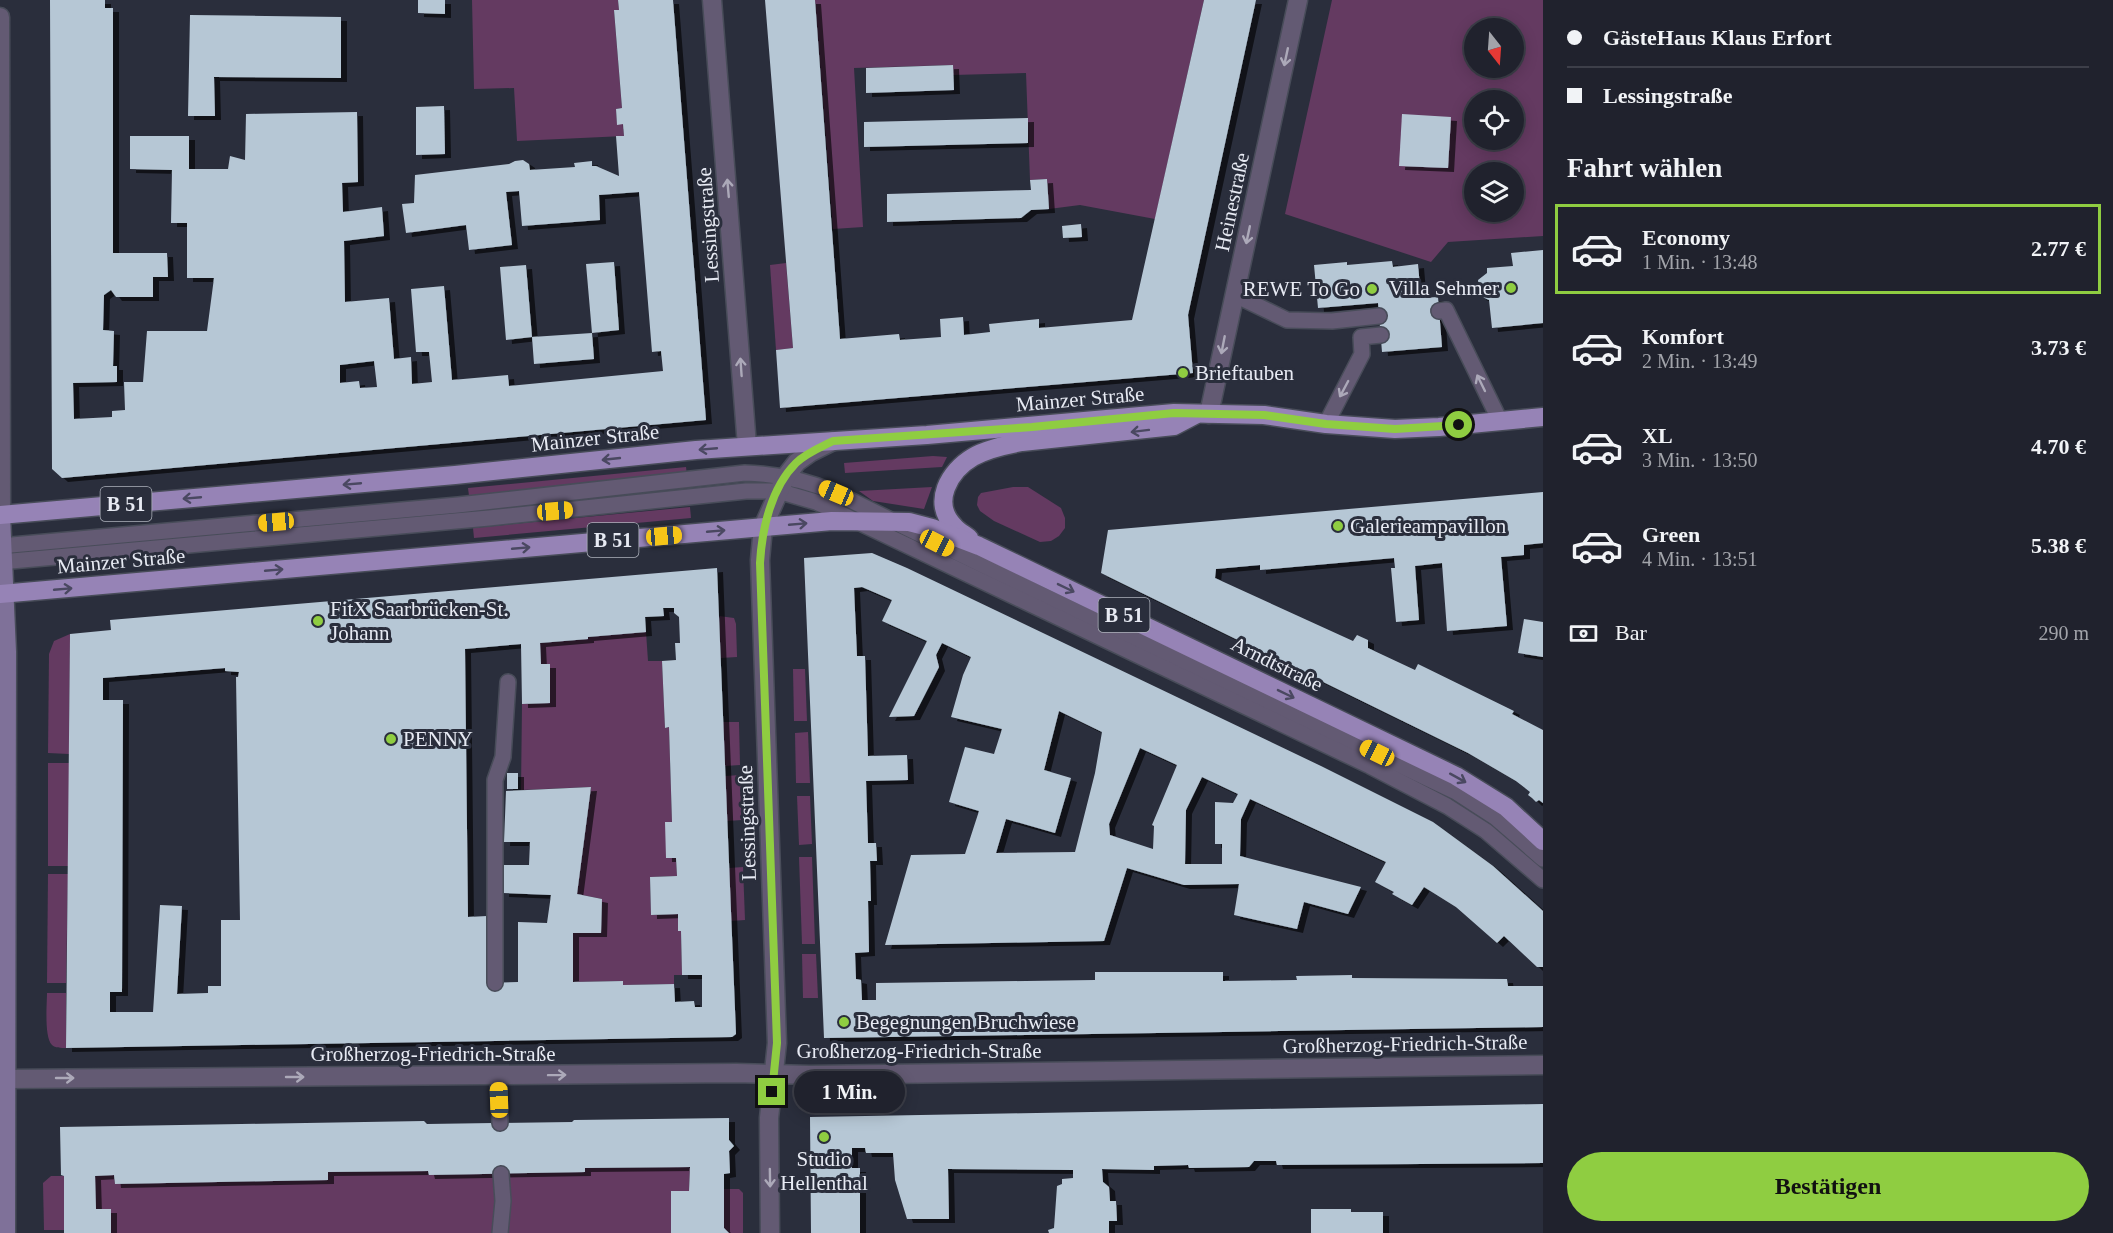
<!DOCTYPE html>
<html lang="de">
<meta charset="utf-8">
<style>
:root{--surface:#20222d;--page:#2d2f39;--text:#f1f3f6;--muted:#a2a4aa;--line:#3d3f49;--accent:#8fcd41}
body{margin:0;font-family:Georgia,serif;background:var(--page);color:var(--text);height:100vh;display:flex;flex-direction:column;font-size:22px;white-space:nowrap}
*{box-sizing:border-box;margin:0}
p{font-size:20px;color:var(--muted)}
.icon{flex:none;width:33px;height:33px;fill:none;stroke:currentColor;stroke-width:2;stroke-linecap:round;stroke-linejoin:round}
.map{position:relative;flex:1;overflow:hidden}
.side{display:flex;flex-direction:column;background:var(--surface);width:570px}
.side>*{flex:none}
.top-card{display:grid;align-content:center;height:132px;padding:0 24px;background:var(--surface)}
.needle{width:39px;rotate:163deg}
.buttons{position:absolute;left:1464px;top:18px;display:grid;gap:12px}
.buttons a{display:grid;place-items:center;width:60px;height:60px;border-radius:50%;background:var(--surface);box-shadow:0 3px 15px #0003,0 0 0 2px var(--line);font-size:30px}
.end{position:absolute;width:27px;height:27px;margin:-14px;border:8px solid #8fcd41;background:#111;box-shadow:0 0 0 3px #111}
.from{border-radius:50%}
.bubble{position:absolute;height:42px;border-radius:21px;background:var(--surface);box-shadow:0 3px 15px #0003,0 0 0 2px var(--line);font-size:20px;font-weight:800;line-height:42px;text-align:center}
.car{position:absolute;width:18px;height:36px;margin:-18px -9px;border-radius:8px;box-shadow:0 0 4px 2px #0007;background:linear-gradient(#f5c518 24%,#345 0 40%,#f5c518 0 76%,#345 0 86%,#f5c518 0)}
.top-card b{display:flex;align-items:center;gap:21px;height:57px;font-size:22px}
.top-card b+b{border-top:2px solid var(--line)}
.top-card i{width:15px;height:15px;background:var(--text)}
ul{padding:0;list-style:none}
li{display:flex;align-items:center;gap:18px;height:90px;margin:0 12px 9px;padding:0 12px;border:3px solid transparent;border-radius:0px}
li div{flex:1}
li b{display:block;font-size:22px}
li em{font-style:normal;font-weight:800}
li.selected{border-color:var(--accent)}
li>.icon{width:54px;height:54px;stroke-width:1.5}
h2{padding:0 24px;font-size:27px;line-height:72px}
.pay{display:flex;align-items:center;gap:15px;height:66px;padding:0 24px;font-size:22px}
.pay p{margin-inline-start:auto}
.cta{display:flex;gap:12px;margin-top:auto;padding:12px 24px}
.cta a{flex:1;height:69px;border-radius:36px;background:var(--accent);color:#111;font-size:24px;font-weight:800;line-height:69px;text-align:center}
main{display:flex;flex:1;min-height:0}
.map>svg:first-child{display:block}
</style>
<main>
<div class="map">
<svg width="1543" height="1233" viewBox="0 0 1543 1233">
<defs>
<filter id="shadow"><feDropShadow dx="6" dy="4" stdDeviation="0" flood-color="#0009"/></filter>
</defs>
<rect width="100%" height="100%" fill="#2a2e3c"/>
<g fill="#643a61" fill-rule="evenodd">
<path d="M472 0H618L619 10 614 11 622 108 616 109 617 124H623L624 136 517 141 514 88 474 89Z"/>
<path d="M815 0H1204L1155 219 1080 205 1049 209 1047 179 1030 180 1026 73 953 75 952 65 854 68 863 227 833 229Z"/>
<path d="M1332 0H1543V236L1448 242 1431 262 1285 214ZM1474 28H1514V68H1474ZM1474 100H1514V140H1474ZM1474 172H1514V212H1474Z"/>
<path d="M786 263 793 348 776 350 770 265Z"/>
<path d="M933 456 947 457 942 467 845 473 844 463Z"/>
<path d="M686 467 687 476 469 496 468 488Z"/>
<path d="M932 487 924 509 873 501 859 491Z"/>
<path d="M1013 487H1028L1061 508 1065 518V528L1059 536 1051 541 1040 542 994 521 980 511 977 505 978 497 981 493Z"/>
<path d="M690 507 691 518 474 538 473 528Z"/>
<path d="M719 616 734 618 736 624 737 657 721 658Z"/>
<path d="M646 632 648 661H662L665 728 669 727 672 822H666V858H676L677 876 650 877 651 915 678 914V931H681L682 975H674V984L623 985 622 981 573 982V933L601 932 602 899 577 894 591 787 521 790 522 704 550 703V665L541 664 540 643 588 639V637Z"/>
<path d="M70 634 69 754 48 753 49 654 54 641Z"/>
<path d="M793 669H805L807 721H794Z"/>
<path d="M723 722H739L740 765 725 766Z"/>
<path d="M808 732 810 783H796L795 733Z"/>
<path d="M48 763H70L68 866H48Z"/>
<path d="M741 775 742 820 727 821 725 776Z"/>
<path d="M797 796H810L812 844 799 845Z"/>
<path d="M799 857H812L815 944H802Z"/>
<path d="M743 867 745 920 731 921 729 868Z"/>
<path d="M48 874H68L66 983H47Z"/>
<path d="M802 954H816L818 998H803Z"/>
<path d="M47 993H66V1048C61 1048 55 1048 52 1045 44 1037 47 1004 47 993Z"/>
<path d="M690 1167 689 1191 671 1192V1233H111V1209H96L95 1176 114 1175 115 1184 327 1180 328 1172 428 1171 429 1175 584 1172 585 1168Z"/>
<path d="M51 1176H64V1230H44L43 1183Z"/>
<path d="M724 1189H739L743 1193V1233H729L724 1228Z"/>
</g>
<g fill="#b6c7d5" fill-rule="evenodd" filter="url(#shadow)">
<path d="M50 0H105V8H113V253H167L168 277H153V297H116L111 290 104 295 103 330 114 331 113 366H117V382L73 383 74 419 112 417V411L125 410 124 382H143L147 331H207L214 278H187V223H171L172 170 130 169V136H189V169H228L230 156 245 160 246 114 357 112 358 182 342 183 343 212 382 207 384 236 344 241 345 302 389 298 394 359 411 357 412 384 432 382 429 352H416L411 289 444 286 452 380 508 375 509 386 663 371 661 351 652 352 639 192 599 195 600 220 522 226 519 191 506 192 512 245 469 250 466 225 406 233 402 204 414 203 415 175 509 164 515 161 523 160 529 164 530 170 575 167 574 163 592 161V166H596L619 176 616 136H624L623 124 617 125 616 109 622 108 614 10H619L618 0H673L706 420 62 478 52 469ZM374 361 377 387 360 388 359 381 340 383V365Z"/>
<path d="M418 0H445V14L418 13Z"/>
<path d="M765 0H815L840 339 899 334 900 340 941 337 940 319 963 317 964 335 990 332 989 324 1039 319V328L1132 320 1204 0H1256L1188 315 1193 373 780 408 776 350 793 348Z"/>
<path d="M190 15 341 17V78L214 77 215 116H188Z"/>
<path d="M953 65 954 90 866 93V68Z"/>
<path d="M444 106 445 154 416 155V107Z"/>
<path d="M1402 114 1451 117 1448 168 1399 166Z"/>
<path d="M1028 118V143L864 147V122Z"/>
<path d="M1047 179 1049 209 1031 210 1021 218 887 222V194L1031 190 1030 180Z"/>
<path d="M1081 224 1082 237 1063 238 1062 226Z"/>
<path d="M1543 250V323L1492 328 1489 300 1480 296 1478 280 1487 273V268L1513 266 1511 253Z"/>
<path d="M1392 261 1393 267 1418 264 1421 298 1438 297 1442 347 1382 352 1378 303 1318 308 1314 265 1347 262V265Z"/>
<path d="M614 262 619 330 592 333 594 359 534 364 532 337 506 340 500 267 526 265 532 337 592 333 586 264Z"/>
<path d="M1543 492V543L1524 545V555L1501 557 1507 626 1447 631 1442 563 1415 566 1419 620 1396 622 1391 568H1395L1394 558 1260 570V565L1216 569 1215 578 1353 641 1357 635 1368 640V648L1415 670 1418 664 1514 711 1512 714 1543 730V803L1539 800 1536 802 1532 798 1528 795 1530 792 1516 781 1468 753 1101 573 1108 530Z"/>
<path d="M872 553 907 568 1321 766 1433 822 1493 866 1543 911V967H1537L1504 936 1497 943 1456 907 1424 887 1412 905 1392 894 1394 892 1375 882 1386 862 1250 799 1241 819 1240 856 1361 887 1348 914 1304 902 1297 929 1234 915 1239 884 1184 885 1127 868 1104 941 885 945 911 855 965 854 979 811 949 802 965 747 994 754 1002 729 951 717 963 675 971 657 942 643 936 655 939 667 914 716 889 717 927 641 882 621 892 600 862 587 854 588 855 611 857 656H865L868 756 907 755 908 780 866 781 868 843H876L877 861H870L871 901H868L869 952 855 953 856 979 861 980 862 1000H876V983L1095 980V972H1223V981L1297 980 1296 976 1352 975V978L1507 979 1508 986H1543V1027L824 1038 804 558ZM1059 711 1102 732 1095 773 1075 852 996 853 1006 819 1055 833 1071 778 1044 770ZM1140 748 1177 765 1152 825 1154 826 1153 849 1110 835 1109 824ZM1202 777 1238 794 1233 803 1215 802V844H1222V864H1185L1186 810Z"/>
<path d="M717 568 736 1034 732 1037 66 1048 70 634 111 630 110 620ZM663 608H674V613L679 617 680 643H675L676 660 662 661 665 728 669 727 672 822H665L666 858H676L677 876 650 877 651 915 678 914V931H681L682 975H702V1007H695L694 1001 675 1002 674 984 623 985V981L573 982V933H601L602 899 577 894 591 787 506 791 504 842H530L529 865H504L503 893 551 895 547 923 518 922V982L488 983 487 916 468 917 465 649 521 644 522 704 550 703V664H541L540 643 588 639V637L646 632 645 617 664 616ZM225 668V671L239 672 238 677H236L240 920H221V986H208V993L177 994 182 906 160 905 153 1012H110V992H122L123 700H103V678Z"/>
<path d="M1524 619 1543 622V657L1518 653Z"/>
<rect x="507" y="773" width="11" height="16"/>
<path d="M1543 1104V1163L1277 1165 1276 1161H1254L1249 1167 1189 1168 1188 1165 1154 1166V1170L1102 1169 1103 1182 1109 1187 1110 1201H1116L1117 1221H1109V1233H1049L1048 1230 1054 1228 1057 1186 1062 1184V1179L1073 1178V1170L948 1169 949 1219H907L895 1180 893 1153H866L865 1148H852V1168H860V1233H811L810 1117Z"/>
<path d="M729 1118V1140L734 1146 729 1151 730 1173 724 1174V1228L729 1233H671V1191H689L690 1167 585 1168V1172L429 1175 428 1171 328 1172V1180L115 1184 114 1175 95 1176 96 1209H111V1233H64V1176L61 1175 60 1127 424 1121 427 1124 572 1122 574 1120Z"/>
<path d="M1311 1209H1351V1212H1383V1233H1311Z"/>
</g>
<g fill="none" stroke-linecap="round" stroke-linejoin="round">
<g stroke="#484c59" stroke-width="18">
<g id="lane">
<path d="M1235 295 1287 320 1332 321 1379 316"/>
<path d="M1439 311 1446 310 1500 421"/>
<path d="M1326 424 1362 354 1361 337 1381 335"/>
<path d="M0 546 458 505 745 473C778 474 806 480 836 493L1049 598 1456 792 1496 818 1543 859"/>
<path d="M0 562 489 518 746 491H778L816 502 1370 766 1447 806 1486 831 1543 880"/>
<path d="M495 983V780L503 757 508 682"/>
<path d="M498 1076 500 1123"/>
<path d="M500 1233 503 1201 501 1174"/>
</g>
</g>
<g stroke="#484c59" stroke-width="21">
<g id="street">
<path d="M712 0 747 446"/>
<path d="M0 17 1 515"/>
<path d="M1209 414 1298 0"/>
<path d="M7 1079 736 1073 810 1075 1543 1065"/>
<path d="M770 1233 769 1118 777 1043 760 560 763 527 786 476 797 462 811 452 833 441"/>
</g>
</g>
<g stroke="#484c59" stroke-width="21">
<path id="secondary" d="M1 515 7 652 6 1233"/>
</g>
<g stroke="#484c59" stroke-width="21">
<g id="primary">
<path d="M0 515 455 475 696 450 927 435 1174 413 1264 415 1326 424 1395 429 1439 427 1543 417"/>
<path d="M969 538C964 534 958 531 954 526 931 503 949 471 973 457 987 449 1005 445 1022 442L1174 426 1195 415"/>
<path d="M0 594 832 521 909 522 932 528 979 546 1456 776 1506 807 1543 841"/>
</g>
</g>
<use href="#lane" stroke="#635a73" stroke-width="15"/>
<use href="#street" stroke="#635a73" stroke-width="18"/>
<use href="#secondary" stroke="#7f7199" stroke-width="18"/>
<use href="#primary" stroke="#9683b6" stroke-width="18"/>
</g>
<defs><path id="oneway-shaft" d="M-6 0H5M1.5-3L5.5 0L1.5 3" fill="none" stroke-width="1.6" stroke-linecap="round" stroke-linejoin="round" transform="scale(1.5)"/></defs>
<g stroke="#aca9b9">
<use href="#oneway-shaft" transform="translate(1286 57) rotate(102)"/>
<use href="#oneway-shaft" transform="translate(728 188) rotate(-95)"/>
<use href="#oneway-shaft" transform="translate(1248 235) rotate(102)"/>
<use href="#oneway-shaft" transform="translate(1223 345) rotate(101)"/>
<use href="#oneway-shaft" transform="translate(741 367) rotate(-94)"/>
<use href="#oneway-shaft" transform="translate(1481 383) rotate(-116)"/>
<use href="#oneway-shaft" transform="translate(1344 389) rotate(118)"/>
<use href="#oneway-shaft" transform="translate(557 1075) rotate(-1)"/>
<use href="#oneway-shaft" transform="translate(295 1077)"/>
<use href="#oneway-shaft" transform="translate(65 1078)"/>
<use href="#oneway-shaft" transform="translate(770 1178) rotate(89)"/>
</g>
<g stroke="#4a4861">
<use href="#oneway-shaft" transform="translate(1140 431) rotate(173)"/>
<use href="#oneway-shaft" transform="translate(708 449) rotate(175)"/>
<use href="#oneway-shaft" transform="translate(611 459) rotate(174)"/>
<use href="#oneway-shaft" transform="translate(352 484) rotate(175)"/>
<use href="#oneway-shaft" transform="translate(192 498) rotate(175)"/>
<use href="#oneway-shaft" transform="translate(798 524) rotate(-5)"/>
<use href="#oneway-shaft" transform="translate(716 531) rotate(-5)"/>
<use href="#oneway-shaft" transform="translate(521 548) rotate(-5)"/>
<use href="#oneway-shaft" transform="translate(274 570) rotate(-5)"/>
<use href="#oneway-shaft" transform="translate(1066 588) rotate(26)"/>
<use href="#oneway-shaft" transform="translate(63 589) rotate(-5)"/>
<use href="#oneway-shaft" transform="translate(1286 694) rotate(26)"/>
<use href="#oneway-shaft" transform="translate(1458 778) rotate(29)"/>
</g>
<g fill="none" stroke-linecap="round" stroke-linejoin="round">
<path stroke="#8fcd41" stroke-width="8" d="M772 1092 777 1043 760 563C762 529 771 488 796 463 806 453 821 447 833 441L1032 427 1174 413 1264 415 1326 424 1395 429 1459 425"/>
</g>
<g fill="#8fcd41" stroke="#2a2e3c" stroke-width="2">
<circle cx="1511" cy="288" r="6"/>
<circle cx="1372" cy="289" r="6"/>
<circle cx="1183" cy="373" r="6"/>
<circle cx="1338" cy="526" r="6"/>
<circle cx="318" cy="621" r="6"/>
<circle cx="391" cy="739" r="6"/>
<circle cx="844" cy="1022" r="6"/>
<circle cx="824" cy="1137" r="6"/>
</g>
<g text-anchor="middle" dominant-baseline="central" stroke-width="6" stroke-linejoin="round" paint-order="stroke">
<g fill="#2a2e3c" stroke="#aeb2bc" stroke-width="1.5">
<rect x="100.5" y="487" width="51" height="34" rx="4.5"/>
<rect x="587.5" y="523" width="51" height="34" rx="4.5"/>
<rect x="1098.5" y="598" width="51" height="34" rx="4.5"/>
</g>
<g font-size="20" font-weight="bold" fill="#e7eaf3">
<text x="126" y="504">B 51</text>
<text x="613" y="540">B 51</text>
<text x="1124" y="615">B 51</text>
</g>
<g font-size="21" fill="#e7eaf3" stroke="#2a2e3c">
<text transform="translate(1232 202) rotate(-78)">Heinestraße</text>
<text transform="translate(708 225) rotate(-94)">Lessingstraße</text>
<text transform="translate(1080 399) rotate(-5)">Mainzer Straße</text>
<text transform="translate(595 438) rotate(-6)">Mainzer Straße</text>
<text transform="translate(121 561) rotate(-5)">Mainzer Straße</text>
<text transform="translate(1277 664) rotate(26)">Arndtstraße</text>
<text transform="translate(747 823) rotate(-92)">Lessingstraße</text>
<text transform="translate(1405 1044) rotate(-1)">Großherzog-Friedrich-Straße</text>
<text x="919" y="1051">Großherzog-Friedrich-Straße</text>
<text x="433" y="1054">Großherzog-Friedrich-Straße</text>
</g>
<g font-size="21" fill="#e7eaf3" stroke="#2a2e3c" text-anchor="start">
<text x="1499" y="288" text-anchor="end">Villa Sehmer</text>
<text x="1360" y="289" text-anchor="end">REWE To Go</text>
<text x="1195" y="373">Brieftauben</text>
<text x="1350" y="526">Galerieampavillon</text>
<text x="330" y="609">FitX Saarbrücken-St.<tspan x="330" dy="24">Johann</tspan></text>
<text x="403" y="739">PENNY</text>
<text x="856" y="1022">Begegnungen Bruchwiese</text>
<text x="824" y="1159" text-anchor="middle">Studio<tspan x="824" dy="24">Hellenthal</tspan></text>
</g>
</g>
</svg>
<div class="buttons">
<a><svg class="needle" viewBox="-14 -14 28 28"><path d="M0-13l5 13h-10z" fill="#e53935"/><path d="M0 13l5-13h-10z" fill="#a2a4aa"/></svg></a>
<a><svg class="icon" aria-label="locate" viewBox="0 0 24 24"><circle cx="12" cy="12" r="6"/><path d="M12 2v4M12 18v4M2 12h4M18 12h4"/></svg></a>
<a><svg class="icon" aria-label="layers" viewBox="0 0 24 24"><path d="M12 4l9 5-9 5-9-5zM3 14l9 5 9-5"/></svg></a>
</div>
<i class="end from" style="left:1459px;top:425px"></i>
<i class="end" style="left:772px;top:1092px"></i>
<div class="bubble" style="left:794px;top:1071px;width:111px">1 Min.</div>
<i class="car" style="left:836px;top:493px;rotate:293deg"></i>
<i class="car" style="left:555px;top:511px;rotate:85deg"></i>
<i class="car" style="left:276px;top:522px;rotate:265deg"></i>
<i class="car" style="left:664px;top:536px;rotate:85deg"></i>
<i class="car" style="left:937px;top:543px;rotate:117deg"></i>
<i class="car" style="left:1377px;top:753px;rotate:296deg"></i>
<i class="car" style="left:499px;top:1100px;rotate:358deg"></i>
</div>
<section class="side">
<div class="top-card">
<b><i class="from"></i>GästeHaus Klaus Erfort</b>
<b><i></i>Lessingstraße</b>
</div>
<h2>Fahrt wählen</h2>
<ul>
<li class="selected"><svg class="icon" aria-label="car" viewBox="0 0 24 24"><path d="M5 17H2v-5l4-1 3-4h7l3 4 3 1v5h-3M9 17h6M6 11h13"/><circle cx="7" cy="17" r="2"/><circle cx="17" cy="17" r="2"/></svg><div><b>Economy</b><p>1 Min. · 13:48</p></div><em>2.77 €</em></li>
<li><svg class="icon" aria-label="car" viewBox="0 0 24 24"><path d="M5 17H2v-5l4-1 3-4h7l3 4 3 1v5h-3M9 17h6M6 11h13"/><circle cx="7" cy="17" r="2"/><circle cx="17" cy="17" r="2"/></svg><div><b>Komfort</b><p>2 Min. · 13:49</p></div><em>3.73 €</em></li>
<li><svg class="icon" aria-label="car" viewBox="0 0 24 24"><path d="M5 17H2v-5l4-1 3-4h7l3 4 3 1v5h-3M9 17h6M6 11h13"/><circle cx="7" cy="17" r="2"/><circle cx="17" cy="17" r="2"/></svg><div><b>XL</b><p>3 Min. · 13:50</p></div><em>4.70 €</em></li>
<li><svg class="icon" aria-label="car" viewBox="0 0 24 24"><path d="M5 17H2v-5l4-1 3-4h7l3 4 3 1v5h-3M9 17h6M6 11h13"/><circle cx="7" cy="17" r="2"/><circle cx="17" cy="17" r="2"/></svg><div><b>Green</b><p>4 Min. · 13:51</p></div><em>5.38 €</em></li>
</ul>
<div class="pay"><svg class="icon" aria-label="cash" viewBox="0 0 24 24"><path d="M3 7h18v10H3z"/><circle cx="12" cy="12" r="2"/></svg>Bar<p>290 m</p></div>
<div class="cta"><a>Bestätigen</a></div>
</section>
</main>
